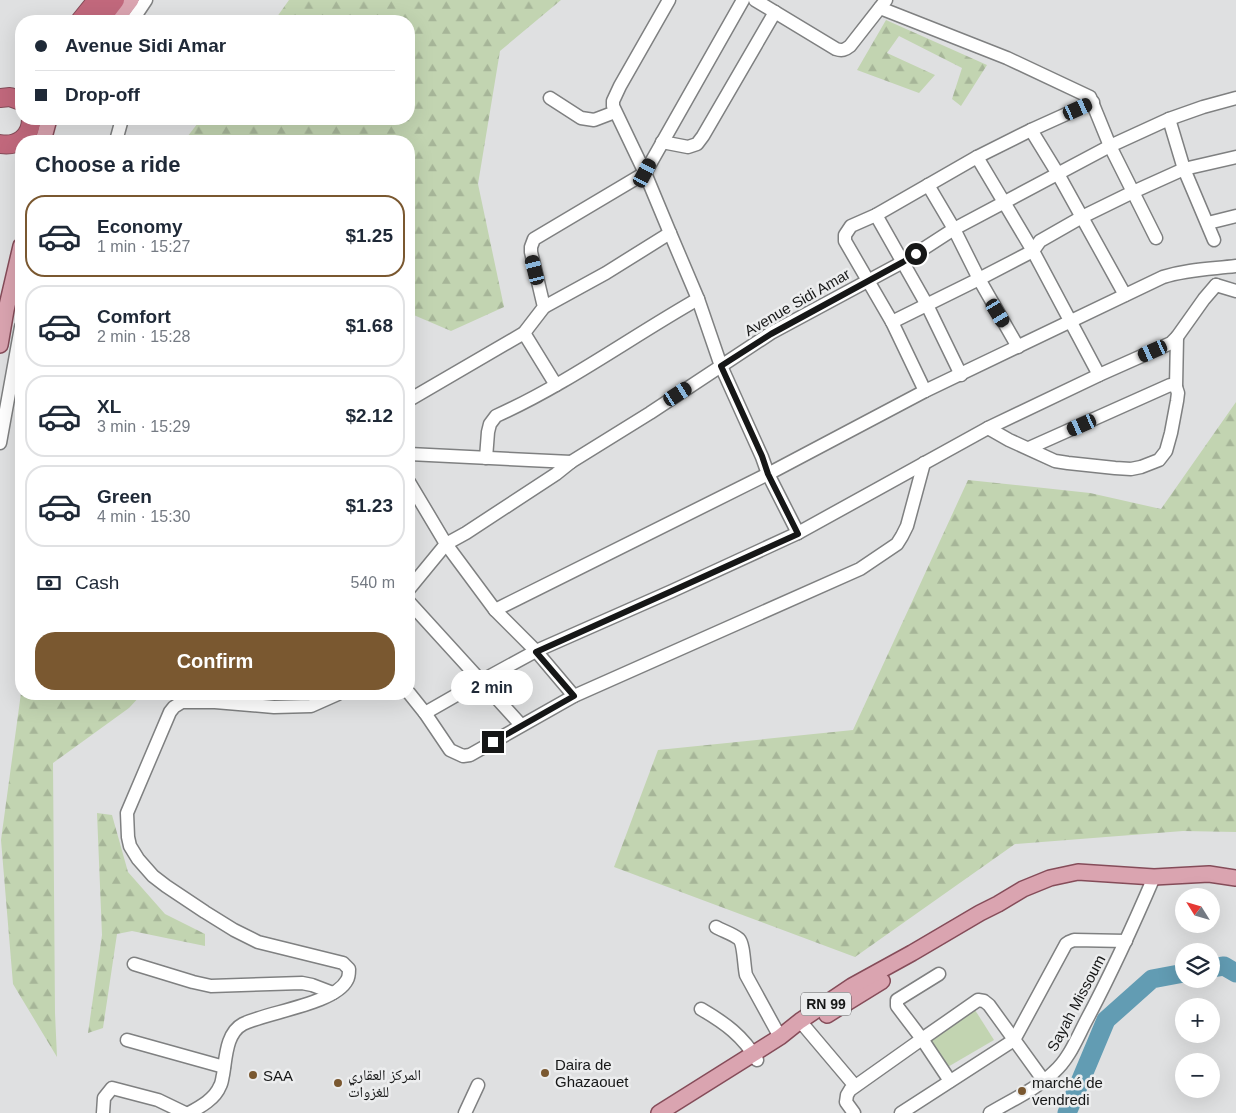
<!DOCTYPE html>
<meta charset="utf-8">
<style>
:root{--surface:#fff;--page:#f6f6f7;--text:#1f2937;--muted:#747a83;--line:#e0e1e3;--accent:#7a5830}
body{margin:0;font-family:Arial,"Noto Naskh Arabic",sans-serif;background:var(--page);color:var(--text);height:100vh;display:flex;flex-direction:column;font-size:19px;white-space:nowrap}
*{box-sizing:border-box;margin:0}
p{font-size:16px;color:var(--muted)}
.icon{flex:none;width:28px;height:28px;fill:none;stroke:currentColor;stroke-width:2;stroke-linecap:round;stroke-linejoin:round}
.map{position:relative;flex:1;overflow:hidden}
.details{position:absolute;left:15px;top:135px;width:400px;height:565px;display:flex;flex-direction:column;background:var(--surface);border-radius:20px;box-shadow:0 5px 20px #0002}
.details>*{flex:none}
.banner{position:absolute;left:15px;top:15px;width:400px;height:110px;border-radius:20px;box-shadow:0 5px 20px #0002;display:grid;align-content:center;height:110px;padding:0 20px;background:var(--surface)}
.needle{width:32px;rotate:307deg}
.tools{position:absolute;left:1175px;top:888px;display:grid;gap:10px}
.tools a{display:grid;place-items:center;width:45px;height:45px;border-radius:50%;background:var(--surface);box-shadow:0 5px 20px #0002;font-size:25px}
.end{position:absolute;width:22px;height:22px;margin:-11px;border:6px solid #161717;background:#fff;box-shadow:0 0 0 2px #fff}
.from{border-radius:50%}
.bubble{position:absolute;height:35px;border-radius:18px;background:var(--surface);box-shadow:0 5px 20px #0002;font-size:16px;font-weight:800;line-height:35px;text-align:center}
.car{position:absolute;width:15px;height:30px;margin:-15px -8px;border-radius:6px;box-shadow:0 0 4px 1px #0007;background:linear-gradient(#222 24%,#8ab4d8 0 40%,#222 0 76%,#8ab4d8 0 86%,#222 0)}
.banner b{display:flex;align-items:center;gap:18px;height:48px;font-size:19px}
.banner b+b{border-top:1px solid var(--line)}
.banner i{width:12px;height:12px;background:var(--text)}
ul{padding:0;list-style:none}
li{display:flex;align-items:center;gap:15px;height:82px;margin:0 10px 8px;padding:0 10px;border:2px solid var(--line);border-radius:20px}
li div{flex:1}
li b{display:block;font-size:19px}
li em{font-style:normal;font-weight:800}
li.current{border-color:var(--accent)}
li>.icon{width:45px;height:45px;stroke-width:1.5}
h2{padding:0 20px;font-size:22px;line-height:60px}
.pay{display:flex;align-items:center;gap:12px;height:55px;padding:0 20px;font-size:19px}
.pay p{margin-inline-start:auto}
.action{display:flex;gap:10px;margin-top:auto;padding:10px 20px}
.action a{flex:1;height:58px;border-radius:20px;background:var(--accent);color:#fff;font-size:20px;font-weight:800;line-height:58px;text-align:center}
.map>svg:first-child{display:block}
</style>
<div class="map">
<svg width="1236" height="1113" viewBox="0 0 1236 1113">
<defs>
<pattern id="forest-firs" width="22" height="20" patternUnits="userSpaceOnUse" patternTransform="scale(1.25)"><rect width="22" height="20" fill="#c2d4b1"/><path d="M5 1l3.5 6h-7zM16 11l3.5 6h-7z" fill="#a6b598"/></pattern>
</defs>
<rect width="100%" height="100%" fill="#dfe0e1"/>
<path fill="#c2d4b1" d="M975 1010 994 1040 946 1068 929 1037Z"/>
<g fill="url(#forest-firs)">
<path d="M289 0H561L500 51 478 184 504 307 451 331 409 313V141H184L201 119H409V21H274Z"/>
<path d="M886 20 987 65 961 106 952 99 962 68 899 36 887 53 935 75 919 93 857 70Z"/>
<path d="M1236 402V832L1183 831 1015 844 855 957 614 867 658 750 853 730 968 480 1090 493 1161 509Z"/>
<path d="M21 693 142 694 129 708 53 763 55 1013 57 1057 13 984 1 840Z"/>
<path d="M97 813 112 815 128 872 165 914 205 934V946L132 931 117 934 103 1028 88 1033 102 935Z"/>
</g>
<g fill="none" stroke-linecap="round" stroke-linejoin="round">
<g stroke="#629cb3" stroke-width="19">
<path d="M1211 968 1224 966 1236 973"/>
<path d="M1067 1113 1106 1020 1152 979 1184 973"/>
</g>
<g stroke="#7f8081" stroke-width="15">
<g id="minor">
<path d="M755 0 836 49C842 51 845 50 850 46L886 0"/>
<path d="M880 8 1007 58 1090 97 1110 146 1156 238"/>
<path d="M132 21 146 0"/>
<path d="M550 98 581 118 594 120 615 112"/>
<path d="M1169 119 1184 169 1214 240"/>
<path d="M1031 130 1058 174 1125 295"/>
<path d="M116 141 122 119"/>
<path d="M662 142 688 147 697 144 703 136 775 12"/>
<path d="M977 157 1033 251 1099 375"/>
<path d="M928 185 954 229 979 279 1018 347"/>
<path d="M876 215 927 305 961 375"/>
<path d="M1208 223 1236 216"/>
<path d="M1216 285 1236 291"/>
<path d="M544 307 606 273 670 233"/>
<path d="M892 322 979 279 1033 251 1040 241 1082 217 1133 192 1184 169 1236 157"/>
<path d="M524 333 556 385"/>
<path d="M1176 387 1177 337"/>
<path d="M925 391 892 322 845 241V235L851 226 876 215 977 157 1031 130 1093 102"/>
<path d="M409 400 524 333 544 307 531 252V247L534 239 645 173 743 0"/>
<path d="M988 428 1009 440 1055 461 1068 463 1115 468 1131 469 1141 467 1159 460 1166 451 1171 433 1177 401 1178 393 1176 387 1170 385 1029 448"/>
<path d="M0 443 21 327"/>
<path d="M409 454 571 462"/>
<path d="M486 458 488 432 490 424 496 416C567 384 631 337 698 299"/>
<path d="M409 482 446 544 495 610 536 651 574 696"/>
<path d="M798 533 768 474 925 391 1163 277C1188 269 1211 269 1236 266"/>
<path d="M409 589 446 544 466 533 556 474 571 462 650 413 771 333 903 262 954 229 1110 146 1169 119 1203 107 1236 98"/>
<path d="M409 602 481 681 536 651 672 591 798 533 988 428 1099 375 1171 343 1177 337 1204 299 1216 285"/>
<path d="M495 610 768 474 762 457 721 366 698 299 670 233 645 173 613 106V101L620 86 669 0"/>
<path d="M409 693 425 713 450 750 463 756 470 755 574 696 860 569 897 544 902 536 907 526 924 463"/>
<path d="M425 713 481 681 521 725"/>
<path d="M716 927C723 931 733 934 739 939 744 944 744 967 746 975L780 1037"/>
<path d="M134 964 193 982 211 986 302 983 312 985 333 993"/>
<path d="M701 1009C725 1023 743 1036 757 1060"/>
<path d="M800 1021 855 1086"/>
<path d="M127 1040 224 1067"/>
<path d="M950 1081 922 1039 978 1000 984 1001 989 1005 1044 1081"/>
<path d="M103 1113 104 1098 112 1088 158 1100 185 1113"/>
<path d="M189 1113C200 1107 215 1099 220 1086 222 1083 222 1079 223 1075 226 1058 226 1033 243 1024 267 1012 335 1004 347 980 349 977 349 973 349 969L343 963 258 942 234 930 205 912 166 886 153 876 138 859 130 846 128 837 127 813 170 712 174 707 182 702H215L274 707 311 706 338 694"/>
<path d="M465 1113 478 1085"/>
<path d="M854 1113 846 1102 847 1095 850 1090 922 1039 897 1006V1000L939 974"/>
<path d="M901 1113 1014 1040 1066 944 1069 942 1074 940 1126 941"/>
<path d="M990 1113C1010 1101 1038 1088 1054 1072 1069 1059 1077 1038 1086 1021 1111 974 1133 926 1154 877"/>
</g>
</g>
<g stroke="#854c59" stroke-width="18">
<g id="major">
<path d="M115 21 131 0"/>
<path d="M43 141 49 119"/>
<path d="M0 345 6 310 21 246"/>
<path d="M827 1015 882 981"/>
<path d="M659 1113 780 1037 800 1021 852 986 912 953 980 913 998 904 1023 889 1050 878 1078 872 1154 877 1209 874 1236 878"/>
</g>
</g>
<g stroke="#854c59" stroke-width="20">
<g id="highway">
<path d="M80 21 97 0"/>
<path d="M99 21 115 0"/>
<path d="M0 98 10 97 21 101"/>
<path d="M0 144C17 147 31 137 31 119"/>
</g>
</g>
<use href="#minor" stroke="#fff" stroke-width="12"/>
<use href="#major" stroke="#daa4b0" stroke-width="15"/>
<use href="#highway" stroke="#c1687c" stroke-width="18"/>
</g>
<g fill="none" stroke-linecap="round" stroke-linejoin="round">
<path stroke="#161717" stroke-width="6" d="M493 742 574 696 536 652 672 591 798 534 768 474 762 456 721 366 771 334 903 262 916 254"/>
</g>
<g fill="#7a5830" stroke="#ecedee" stroke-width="2">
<circle cx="545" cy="1073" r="5"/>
<circle cx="253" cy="1075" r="5"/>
<circle cx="338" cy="1083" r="5"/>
<circle cx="1022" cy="1091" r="5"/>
</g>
<g text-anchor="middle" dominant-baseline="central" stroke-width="5" stroke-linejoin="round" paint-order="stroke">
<rect fill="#ecedee" stroke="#565758" stroke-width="1" x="801" y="992.5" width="50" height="23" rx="4"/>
<g font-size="14" font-weight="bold" fill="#161717">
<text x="826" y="1004">RN 99</text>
</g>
<g font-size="15" fill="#161717" stroke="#ecedee">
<text transform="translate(797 302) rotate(-30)">Avenue Sidi Amar</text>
<text transform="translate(1076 1003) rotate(-62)">Sayah Missoum</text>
</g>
<g font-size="15" fill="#161717" stroke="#ecedee" text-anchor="start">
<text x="555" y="1064">Daira de<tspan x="555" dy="17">Ghazaouet</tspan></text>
<text x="348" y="1074">المركز العقاري<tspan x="348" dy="17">للغزوات</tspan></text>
<text x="263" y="1075">SAA</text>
<text x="1032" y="1082">marché de<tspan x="1032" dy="17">vendredi</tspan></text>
</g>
</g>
</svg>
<div class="tools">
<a><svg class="needle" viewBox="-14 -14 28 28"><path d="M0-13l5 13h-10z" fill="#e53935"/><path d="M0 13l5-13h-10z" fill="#747a83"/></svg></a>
<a><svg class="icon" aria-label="layers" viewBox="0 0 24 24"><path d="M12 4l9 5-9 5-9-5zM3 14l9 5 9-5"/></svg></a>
<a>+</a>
<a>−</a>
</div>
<i class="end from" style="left:916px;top:254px"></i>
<i class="end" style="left:493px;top:742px"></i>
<div class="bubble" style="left:451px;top:670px;width:82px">2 min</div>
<i class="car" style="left:1078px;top:109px;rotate:66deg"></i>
<i class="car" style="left:645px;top:173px;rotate:28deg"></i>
<i class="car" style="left:535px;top:270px;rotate:346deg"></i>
<i class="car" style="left:998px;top:313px;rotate:149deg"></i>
<i class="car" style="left:1153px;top:351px;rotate:246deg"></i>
<i class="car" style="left:678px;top:394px;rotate:57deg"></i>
<i class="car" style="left:1082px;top:425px;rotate:246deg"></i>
<div class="banner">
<b><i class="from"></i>Avenue Sidi Amar</b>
<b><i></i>Drop-off</b>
</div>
<section class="details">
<h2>Choose a ride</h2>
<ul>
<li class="current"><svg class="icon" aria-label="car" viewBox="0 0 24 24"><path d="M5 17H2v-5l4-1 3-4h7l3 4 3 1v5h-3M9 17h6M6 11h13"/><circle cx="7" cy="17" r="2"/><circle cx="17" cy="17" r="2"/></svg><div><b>Economy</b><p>1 min · 15:27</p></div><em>$1.25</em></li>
<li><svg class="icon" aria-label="car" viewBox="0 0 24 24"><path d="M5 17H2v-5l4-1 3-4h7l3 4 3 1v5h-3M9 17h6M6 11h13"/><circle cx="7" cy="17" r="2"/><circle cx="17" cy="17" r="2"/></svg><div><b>Comfort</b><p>2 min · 15:28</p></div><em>$1.68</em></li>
<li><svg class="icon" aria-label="car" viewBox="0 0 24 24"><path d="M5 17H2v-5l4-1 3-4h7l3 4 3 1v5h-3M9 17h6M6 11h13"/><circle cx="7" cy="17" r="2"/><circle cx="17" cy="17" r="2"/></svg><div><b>XL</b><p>3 min · 15:29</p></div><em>$2.12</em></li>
<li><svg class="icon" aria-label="car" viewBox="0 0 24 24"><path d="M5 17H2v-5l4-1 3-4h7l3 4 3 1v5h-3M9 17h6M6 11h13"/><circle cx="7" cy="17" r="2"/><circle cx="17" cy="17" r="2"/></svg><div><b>Green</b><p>4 min · 15:30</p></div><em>$1.23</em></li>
</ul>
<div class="pay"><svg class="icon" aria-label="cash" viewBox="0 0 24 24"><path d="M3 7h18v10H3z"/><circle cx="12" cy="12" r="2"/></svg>Cash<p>540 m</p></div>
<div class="action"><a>Confirm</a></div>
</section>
</div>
